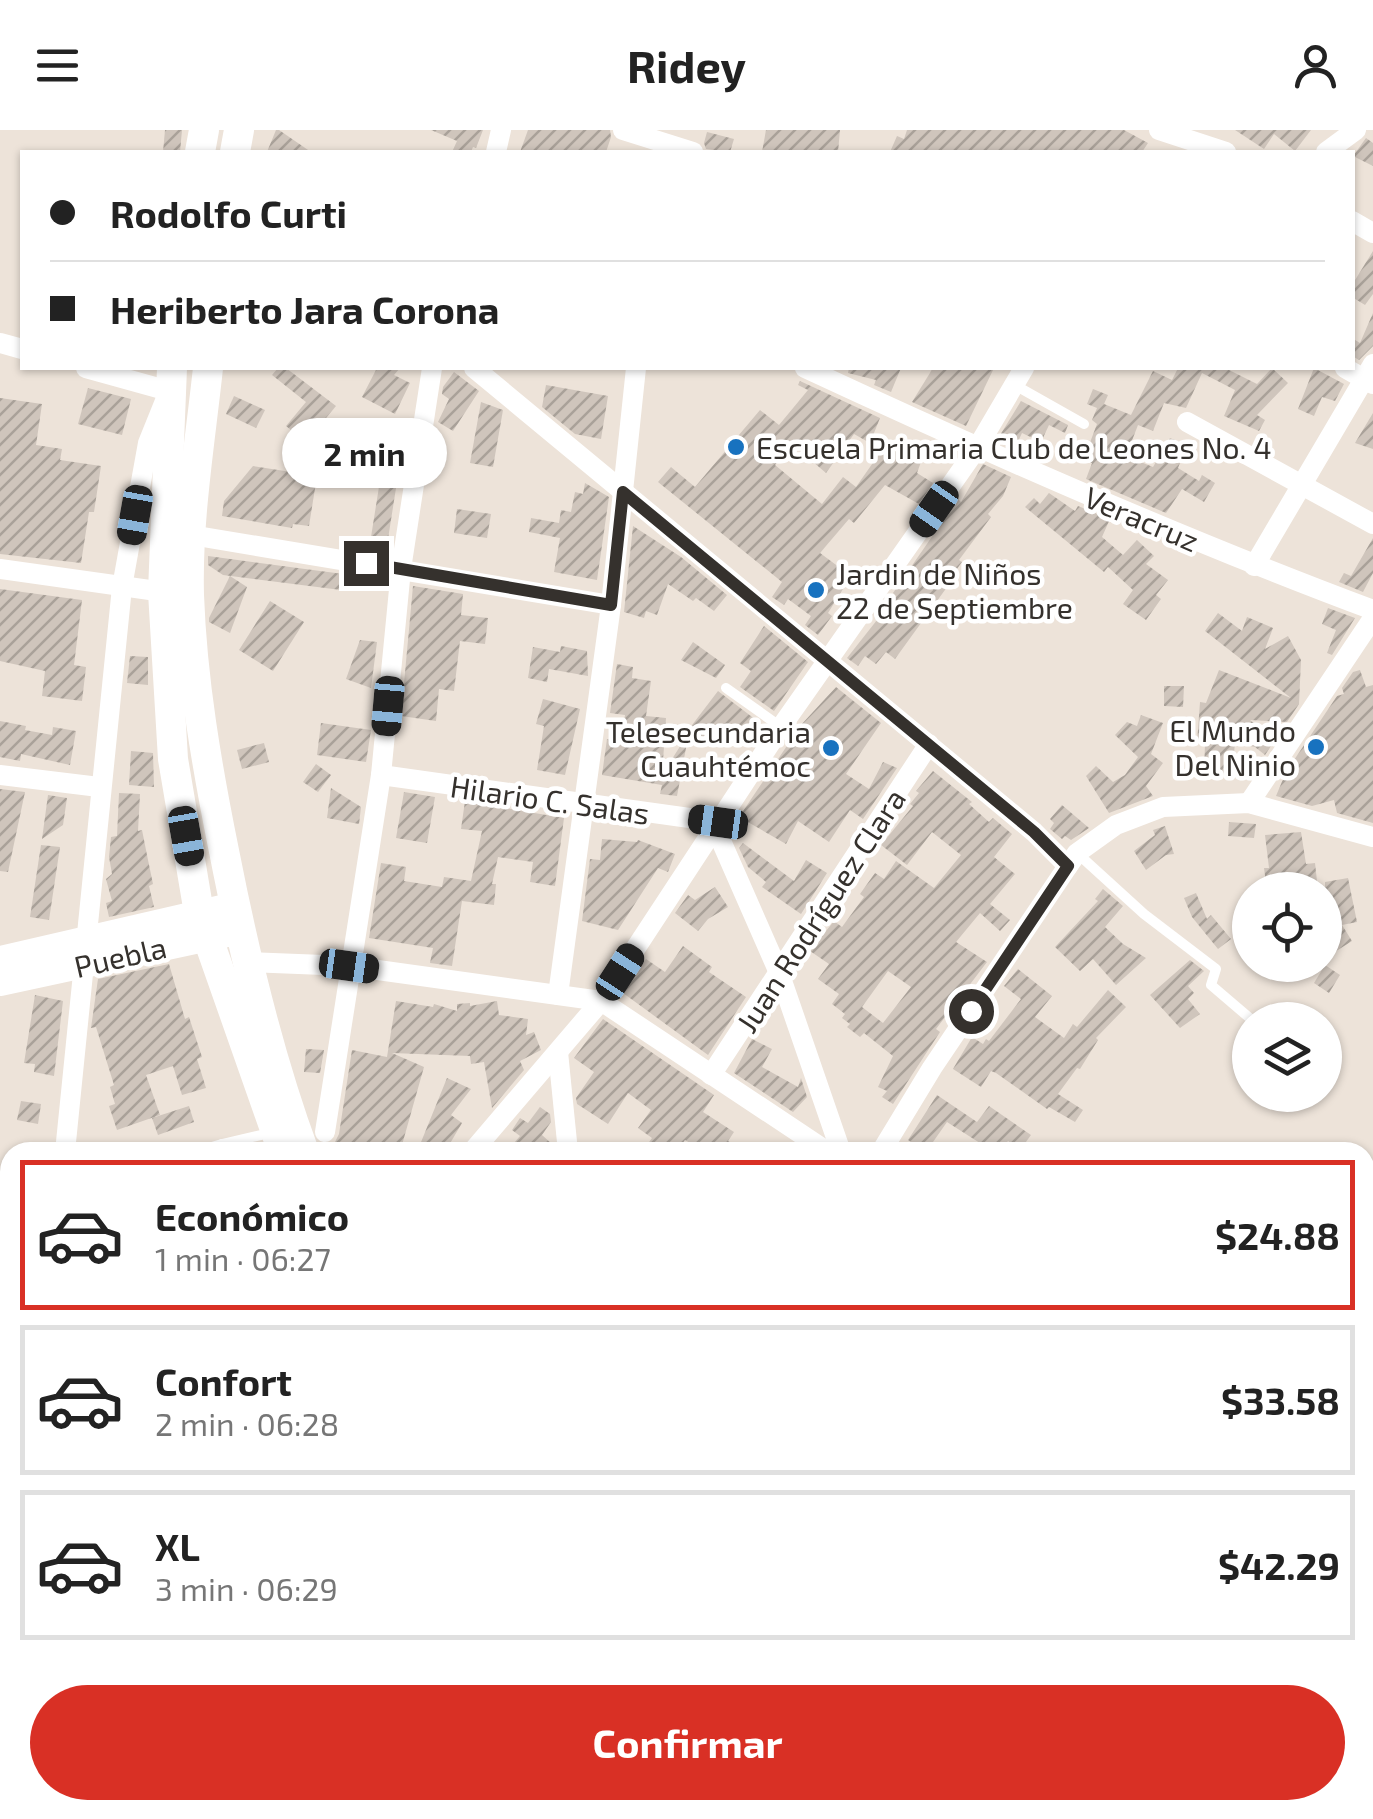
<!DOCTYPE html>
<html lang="es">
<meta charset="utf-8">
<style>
:root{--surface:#fff;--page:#f2f2f2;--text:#222;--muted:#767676;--line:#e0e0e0;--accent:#d93025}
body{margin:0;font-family:"Exo 2",sans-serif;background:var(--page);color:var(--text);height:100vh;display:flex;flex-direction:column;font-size:38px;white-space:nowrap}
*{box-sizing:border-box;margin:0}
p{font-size:32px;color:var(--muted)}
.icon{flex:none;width:55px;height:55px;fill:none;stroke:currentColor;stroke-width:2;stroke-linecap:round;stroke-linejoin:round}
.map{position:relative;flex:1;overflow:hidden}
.sheet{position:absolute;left:0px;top:1012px;width:1375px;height:678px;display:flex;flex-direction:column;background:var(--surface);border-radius:30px 30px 0 0;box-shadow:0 2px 8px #0004}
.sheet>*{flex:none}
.banner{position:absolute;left:20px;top:20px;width:1335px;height:220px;border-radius:0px;box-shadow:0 2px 8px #0004;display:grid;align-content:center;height:220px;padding:0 30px;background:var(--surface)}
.fabs{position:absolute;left:1232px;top:742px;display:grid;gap:20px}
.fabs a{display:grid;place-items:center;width:110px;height:110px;border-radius:50%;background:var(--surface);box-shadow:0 2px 8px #0004;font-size:50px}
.end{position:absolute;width:45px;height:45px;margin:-22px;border:12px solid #35312d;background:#fff;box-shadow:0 0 0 5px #fff}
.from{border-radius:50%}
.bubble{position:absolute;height:70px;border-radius:35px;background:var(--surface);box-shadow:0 2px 8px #0004;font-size:32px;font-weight:700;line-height:70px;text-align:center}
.car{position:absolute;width:30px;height:60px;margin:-30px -15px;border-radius:12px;box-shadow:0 0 8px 2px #0007;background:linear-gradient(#222 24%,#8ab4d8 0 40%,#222 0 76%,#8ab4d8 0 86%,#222 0)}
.banner b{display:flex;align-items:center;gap:35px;height:95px;font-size:38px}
.banner b+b{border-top:2px solid var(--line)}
.banner i{width:25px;height:25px;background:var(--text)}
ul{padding:18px 0 0;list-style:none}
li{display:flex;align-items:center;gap:30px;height:150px;margin:0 20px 15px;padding:0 10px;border:5px solid var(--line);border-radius:0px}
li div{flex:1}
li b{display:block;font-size:38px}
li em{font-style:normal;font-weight:700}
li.active{border-color:var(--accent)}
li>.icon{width:90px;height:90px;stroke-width:1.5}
.action{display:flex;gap:20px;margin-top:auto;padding:20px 30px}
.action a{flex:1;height:115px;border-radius:60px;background:var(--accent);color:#fff;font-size:40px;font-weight:700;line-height:115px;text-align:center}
header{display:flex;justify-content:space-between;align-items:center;height:130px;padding:0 30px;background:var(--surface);font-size:45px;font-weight:700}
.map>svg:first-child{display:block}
</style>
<header><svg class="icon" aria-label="menu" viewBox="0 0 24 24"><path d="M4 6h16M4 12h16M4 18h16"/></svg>Ridey<svg class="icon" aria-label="person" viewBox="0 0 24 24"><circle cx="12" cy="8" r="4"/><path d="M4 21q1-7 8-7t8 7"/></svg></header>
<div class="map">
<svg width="1373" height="1689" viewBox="0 0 1373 1689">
<defs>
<pattern id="building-hatch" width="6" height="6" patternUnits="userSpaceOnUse" patternTransform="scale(2.5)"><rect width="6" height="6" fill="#cfc5bc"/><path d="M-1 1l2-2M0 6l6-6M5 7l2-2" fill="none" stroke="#a9a199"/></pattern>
</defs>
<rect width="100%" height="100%" fill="#ede3d9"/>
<g fill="#bb8e65">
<path d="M1373 1351V1583L1365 1585V1356Z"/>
<path d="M164 1680H958L930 1689H83Z"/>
</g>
<g fill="url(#building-hatch)" fill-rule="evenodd">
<path d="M165 0H182L180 22H163Z"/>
<path d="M276 0H279L311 22H267Z"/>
<path d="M431 0H483L476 18 473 17 471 22H452L457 11Z"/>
<path d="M528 0H610L611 7 606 22H520Z"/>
<path d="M766 0H840L838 22H762Z"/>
<path d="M907 0H1124L1148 13 1142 22H890L897 6 904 9Z"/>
<path d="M1235 0H1311L1295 21 1274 4 1264 19Z"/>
<path d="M707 2 734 9 730 22 706 19 704 13Z"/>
<path d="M1366 8 1373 13V36L1353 26Z"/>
<path d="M1373 121V164L1365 175 1352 167V155Z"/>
<path d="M1373 183V216L1359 230 1354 227 1352 208 1360 213Z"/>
<path d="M278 238H286L336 276 306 312 286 296 306 272 272 245Z"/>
<path d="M377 238H400L394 245 410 253 395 284 362 267Z"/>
<path d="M849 238H901L891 262 874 255 876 250 848 243Z"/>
<path d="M933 238H994L966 296 912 272Z"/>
<path d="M1178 238H1225L1257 254 1272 238 1288 253 1257 285 1265 290 1259 301 1224 286 1235 260 1202 243 1186 278 1164 273 1153 301 1138 295 1126 326 1153 337 1170 308 1187 315 1178 338 1199 351 1202 345 1215 353 1204 372 1182 359 1166 383 1086 349 1092 333 1083 331 1097 294 1092 290 1097 278 1087 274 1093 259 1108 265 1104 274 1131 285 1153 241 1172 250Z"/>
<path d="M1314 238 1344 254 1335 271 1322 267 1314 286 1298 279Z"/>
<path d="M454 242 479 261 453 301 438 292 449 269 442 264 443 257Z"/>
<path d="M800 251 880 288 870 313 854 304 826 343 792 314 775 335 822 374 843 347 856 357 884 317 921 332 917 343 933 353 919 374 885 355 854 393 849 389 820 423 851 446 828 483 832 486 818 505 805 495 811 486 788 469 784 475 772 467 782 452 658 352 671 337 695 357 760 280 779 295 808 260 798 255Z"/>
<path d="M546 255 608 266 601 309 575 304 542 277Z"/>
<path d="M88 258 131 269 122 305 78 294Z"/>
<path d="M234 266 265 280 256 298 226 284Z"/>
<path d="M0 268 42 274 36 315 62 319 60 330 101 336 94 382H89L81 433 0 424Z"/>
<path d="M1021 271 1068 295 1065 303 1049 295 1041 312 1022 303 1015 318 997 310Z"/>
<path d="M481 272 503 280 493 337 470 333Z"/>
<path d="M1373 283V319L1355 313Z"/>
<path d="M363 314 402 320 388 409 371 407 382 338 360 334Z"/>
<path d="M983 334 1011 347 1003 366 988 384 991 387 959 430 962 432 948 451 950 453 895 529 886 522 876 534 865 526 858 536 847 528 896 466 893 463 958 369 961 372Z"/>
<path d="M253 336 317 346 309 396 293 394 292 398 222 386 224 371Z"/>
<path d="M585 353 609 367 597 450 554 442 560 408 529 402 531 388 559 393 561 380 571 382 575 362 583 364Z"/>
<path d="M1049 363 1075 381 1078 376 1110 389 1102 407 1123 425 1137 410 1154 426 1146 434 1168 450 1156 465 1161 469 1146 490 1123 474 1133 460 1108 437 1104 442 1025 377 1034 368 1040 374Z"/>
<path d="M457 379 491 384 487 408 454 403Z"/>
<path d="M633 396 681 427 727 465 714 481 696 468 693 471 668 454 657 485 646 481 644 488 624 482Z"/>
<path d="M1373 408V443L1363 462 1339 452 1344 443 1351 446Z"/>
<path d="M208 426 343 444 341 460 223 445 208 435Z"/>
<path d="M230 446 247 457 230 503 209 492V488Z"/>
<path d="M413 456 463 464 461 485 488 488 485 514 460 511 454 561 439 559 436 591 401 586Z"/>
<path d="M0 459 82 470 74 535 86 537 82 571 42 566 45 541 0 531Z"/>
<path d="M270 471 304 492 273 541 239 520Z"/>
<path d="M1328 478 1355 488 1332 525 1327 523 1336 500 1322 494Z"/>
<path d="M1218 483 1242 501 1247 487 1273 498 1265 519 1288 506 1301 530 1299 574 1287 592 1250 590 1275 610 1265 625 1255 617 1235 613 1232 644 1204 642 1205 614 1197 613 1200 572 1206 573 1219 540 1291 568 1205 501Z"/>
<path d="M764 496 808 532 774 581 740 557 751 541 740 533Z"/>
<path d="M360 510 377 512 371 558 346 549Z"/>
<path d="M693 512 725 535 716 548 681 530Z"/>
<path d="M561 516 587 521 588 546 549 539 547 552 528 548 533 517 560 522Z"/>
<path d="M130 526 148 527V555L127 553Z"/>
<path d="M617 534 633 537 632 548 651 551 646 586 666 588 662 645 689 602 677 666 660 664 662 655 602 645 607 609 621 611 625 585 610 583Z"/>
<path d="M1360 540 1366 557 1373 555V693L1337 683 1334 670 1312 676 1276 666 1286 642 1337 566 1344 564 1342 558 1353 542Z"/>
<path d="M1164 556H1184L1183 577 1164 576Z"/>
<path d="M836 557 881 593 846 644 869 659 883 632 897 638 863 689 850 680 829 712 798 691 786 714 739 687 801 595Z"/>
<path d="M718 561 760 593 749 609 727 594 715 614 689 599Z"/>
<path d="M543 569 580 579 565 645 537 640 544 596 536 594Z"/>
<path d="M1141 585 1163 593 1151 624 1163 633 1146 656 1153 666 1109 683 1086 646 1096 636 1113 652 1125 645 1138 627 1115 605 1127 592 1137 596Z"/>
<path d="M0 591 26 596 25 600 52 605 53 597 76 601 70 635 21 624 20 631 0 627Z"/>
<path d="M321 593 371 600 366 632 317 625Z"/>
<path d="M264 613 269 632 242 639 237 620Z"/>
<path d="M131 621 153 623 154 657 129 655Z"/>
<path d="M316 634 331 645 318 662 303 652Z"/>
<path d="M933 641 972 672 969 674 989 692 993 688 1012 704 994 727 1015 744 990 774 1010 790 1000 801 980 783 956 812 987 832 936 899 940 902 893 974 882 967 887 961 878 957 893 926 864 903 860 907 847 897 850 894 842 888 845 884 832 874 839 864 818 849 829 834 810 821 834 791 842 797 864 767 860 764 875 743 884 749 896 731 934 758 961 725 932 702 907 735 881 715 913 676 910 674 919 663 916 661ZM888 841 911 857 883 893 862 877Z"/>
<path d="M331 658 361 677 359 694 327 688Z"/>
<path d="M0 659 25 662 8 742 0 741Z"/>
<path d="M404 662 435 667 427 713 396 708Z"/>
<path d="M119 663 140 664 138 701 142 700 148 730 153 754 149 756 154 777 109 787 106 773 112 771 106 749 112 744 109 727 111 707 117 706Z"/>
<path d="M48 665 67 668 63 695 42 709Z"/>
<path d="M465 671 564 688 555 756 530 752 533 732 498 727 492 754H496L494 775 462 771 452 836 430 833 433 818 369 808 381 733 406 737 404 751 442 757 444 747 471 751 482 701 461 699Z"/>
<path d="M1062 675 1089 698 1071 710 1065 706 1062 709 1050 699 1054 693 1050 689Z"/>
<path d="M1229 692 1256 694 1254 708 1228 706Z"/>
<path d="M1165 696 1174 724 1166 725 1146 740 1134 721 1155 705 1153 700Z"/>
<path d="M1301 702 1306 734 1315 733 1318 760H1267L1264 738H1269L1265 705Z"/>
<path d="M602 709 637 712 638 710 675 724 668 742 658 738 618 800 582 791 590 729 600 730Z"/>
<path d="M743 713 794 751 806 730 827 743 801 784 762 757 766 752 748 737 739 718Z"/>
<path d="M41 715 60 717 49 790 30 787Z"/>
<path d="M1348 748 1357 792 1342 795 1352 811 1325 828V752Z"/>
<path d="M715 757 728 777 708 789 698 801 675 783 688 765 695 770Z"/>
<path d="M1103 759 1123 776 1105 797 1123 814 1146 828 1116 855 1093 829 1080 841 1055 817 1098 771 1095 769Z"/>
<path d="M1196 763 1207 789 1211 785 1231 809 1218 819 1192 787 1184 768Z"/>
<path d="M683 816 712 837 709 842 746 867 708 925 623 863 646 829 665 842Z"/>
<path d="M1190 830 1204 841 1188 856 1194 863 1188 869 1200 884 1180 898 1150 865Z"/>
<path d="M169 834 185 889 189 887 202 927 197 929 206 958 182 965 173 936 146 945 160 985 117 1000 109 976 115 974 110 957 114 955 96 897 91 898 98 849Z"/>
<path d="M1325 835 1340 845 1329 863 1314 853Z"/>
<path d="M1018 839 1052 866 1035 887 1064 908 1073 894 1077 897 1108 860 1126 877 1096 908 1098 910 1080 939 1077 938 1058 964 1083 980 1075 992 1049 977 1047 979 996 943 991 941 981 957 953 939 972 907 983 914 986 909 989 911 1021 869 1004 856Z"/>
<path d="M35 865 63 871 54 946 34 942 35 934 24 933Z"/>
<path d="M396 871 433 877 434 874 457 881V874L470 873V876L497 871 499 885 528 889 526 905 534 902 541 920 520 931 524 940 492 978 484 932 471 934 470 926 392 923 424 937 400 1022H330L339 1004 352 920 387 927Z"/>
<path d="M603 889 714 965 703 982 734 1002 728 1011 745 1022H705L685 1010 676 1022H642L652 1008 638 998 651 980 628 963 608 994 577 974 576 968 594 942 574 928Z"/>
<path d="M752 909 772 919 762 937 798 957 801 948 807 967 793 982 734 943Z"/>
<path d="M306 919 324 920 320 943 304 942Z"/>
<path d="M447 948 471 959 451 985 462 993 445 1022H417Z"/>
<path d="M937 965 977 992 989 976 1031 1005 1020 1020 1008 1011 1000 1022H994L947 992 926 1022 908 1010Z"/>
<path d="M21 971 41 974 38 994 17 990Z"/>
<path d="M189 976 194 992 158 1005 152 988Z"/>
<path d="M540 977 550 984 551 992 542 1005 553 1015 554 1022H506L520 1006 512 1000 520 988 528 993Z"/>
</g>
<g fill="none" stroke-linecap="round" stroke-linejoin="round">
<g stroke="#fff" stroke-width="10">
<path d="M1013 254 1084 294"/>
<path d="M726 558 781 597"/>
<path d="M1077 723 1144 784 1216 839 1211 855 1252 890"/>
<path d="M195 1022 222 1014"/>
<path d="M225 1022 222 1014 274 1002"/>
</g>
<g stroke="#fff" stroke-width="20">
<path d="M623 0 693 22"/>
<path d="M1159 0 1226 22"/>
<path d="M496 22 501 0"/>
<path d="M1326 22 1356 0"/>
<path d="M1352 91 1373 103"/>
<path d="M0 213 22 219"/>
<path d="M474 238 1034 702 1068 736"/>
<path d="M805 238C992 325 1180 408 1373 480"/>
<path d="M1345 238 1373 254"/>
<path d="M1187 292 1373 394"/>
<path d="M191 405 611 475"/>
<path d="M1254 436 1373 234"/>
<path d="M0 439 171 463"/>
<path d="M0 645 99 657"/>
<path d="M381 645 718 692"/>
<path d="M1249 673 1373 488"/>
<path d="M715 697 780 845 841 1022"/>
<path d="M247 832 349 836 601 871 828 1022"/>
<path d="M558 865 611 475 636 238"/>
<path d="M558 922 568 1022"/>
<path d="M711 945 929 614"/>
<path d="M325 1002 381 645 401 439 432 238"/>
<path d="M65 1022 122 457 148 313 169 261 86 238"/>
<path d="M472 1022 601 871 781 597 977 318 1024 238"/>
<path d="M881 1022 932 938 1068 736 1077 723 1116 695 1163 677 1249 673 1373 707"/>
<path d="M0 1340H10"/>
<path d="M0 1434 10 1393"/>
<path d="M1156 1680 1161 1689"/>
</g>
<g stroke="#fff" stroke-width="28">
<path d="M0 830 235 776"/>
<path d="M0 852 241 800"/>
</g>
<g stroke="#fff" stroke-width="30">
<path d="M200 22 204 0"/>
<path d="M235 22 239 0"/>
<path d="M172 238 163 462 173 629 199 783 283 1022"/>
<path d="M208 238C200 313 187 389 189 465 192 551 207 637 224 721 244 823 268 925 304 1022"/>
<path d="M503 1680 506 1689"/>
<path d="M534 1680 537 1689"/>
</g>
</g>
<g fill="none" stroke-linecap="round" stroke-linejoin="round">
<path stroke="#35312d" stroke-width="12" d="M366 433 611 475 623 362 1034 702 1068 736 971 881"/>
</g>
<g fill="#1872bf" stroke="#fff" stroke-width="4">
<circle cx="736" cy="317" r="10"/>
<circle cx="816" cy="460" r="10"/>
<circle cx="1316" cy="617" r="10"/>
<circle cx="831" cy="618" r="10"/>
</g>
<g text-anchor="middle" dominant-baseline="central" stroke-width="9" stroke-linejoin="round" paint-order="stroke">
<g font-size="30" fill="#35312d" stroke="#fff" text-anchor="start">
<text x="756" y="317">Escuela Primaria Club de Leones No. 4</text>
<text x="836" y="443">Jardin de Niños<tspan x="836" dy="34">22 de Septiembre</tspan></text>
<text x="1296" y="600" text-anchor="end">El Mundo<tspan x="1296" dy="34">Del Ninio</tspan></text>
<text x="811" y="601" text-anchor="end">Telesecundaria<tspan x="811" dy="34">Cuauhtémoc</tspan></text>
</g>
<g font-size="30" fill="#35312d" stroke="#fff">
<text transform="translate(1142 388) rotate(23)">Veracruz</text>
<text transform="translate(550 669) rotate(8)">Hilario C. Salas</text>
<text transform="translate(820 780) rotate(-57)">Juan Rodríguez Clara</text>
<text transform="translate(120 826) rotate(-13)">Puebla</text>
</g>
</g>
</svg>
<div class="fabs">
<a><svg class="icon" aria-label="locate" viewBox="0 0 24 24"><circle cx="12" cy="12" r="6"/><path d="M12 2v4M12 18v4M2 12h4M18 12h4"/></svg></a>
<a><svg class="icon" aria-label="layers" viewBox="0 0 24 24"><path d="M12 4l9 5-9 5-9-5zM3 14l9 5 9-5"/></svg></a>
</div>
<i class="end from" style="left:971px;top:881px"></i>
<i class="end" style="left:366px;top:433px"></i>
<div class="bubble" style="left:282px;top:288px;width:165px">2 min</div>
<i class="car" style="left:934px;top:379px;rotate:215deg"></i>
<i class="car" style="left:135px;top:385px;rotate:190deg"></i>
<i class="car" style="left:388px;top:576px;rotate:185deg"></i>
<i class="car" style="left:718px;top:692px;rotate:278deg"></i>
<i class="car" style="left:186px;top:706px;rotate:170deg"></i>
<i class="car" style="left:349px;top:836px;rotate:98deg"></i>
<i class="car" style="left:620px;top:842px;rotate:33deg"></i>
<div class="banner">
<b><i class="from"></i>Rodolfo Curti</b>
<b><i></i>Heriberto Jara Corona</b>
</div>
<section class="sheet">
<ul>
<li class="active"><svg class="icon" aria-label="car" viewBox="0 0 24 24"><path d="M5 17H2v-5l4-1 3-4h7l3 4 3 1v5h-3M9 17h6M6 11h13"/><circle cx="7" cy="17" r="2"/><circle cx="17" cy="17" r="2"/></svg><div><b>Económico</b><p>1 min · 06:27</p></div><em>$24.88</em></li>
<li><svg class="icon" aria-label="car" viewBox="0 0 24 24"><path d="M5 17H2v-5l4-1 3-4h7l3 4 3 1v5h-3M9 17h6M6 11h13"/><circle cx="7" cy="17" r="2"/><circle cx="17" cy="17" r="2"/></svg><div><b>Confort</b><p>2 min · 06:28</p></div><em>$33.58</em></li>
<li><svg class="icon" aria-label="car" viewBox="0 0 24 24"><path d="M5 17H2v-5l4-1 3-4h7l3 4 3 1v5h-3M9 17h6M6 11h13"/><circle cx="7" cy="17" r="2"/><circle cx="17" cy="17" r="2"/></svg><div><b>XL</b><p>3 min · 06:29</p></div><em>$42.29</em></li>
</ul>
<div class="action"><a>Confirmar</a></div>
</section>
</div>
